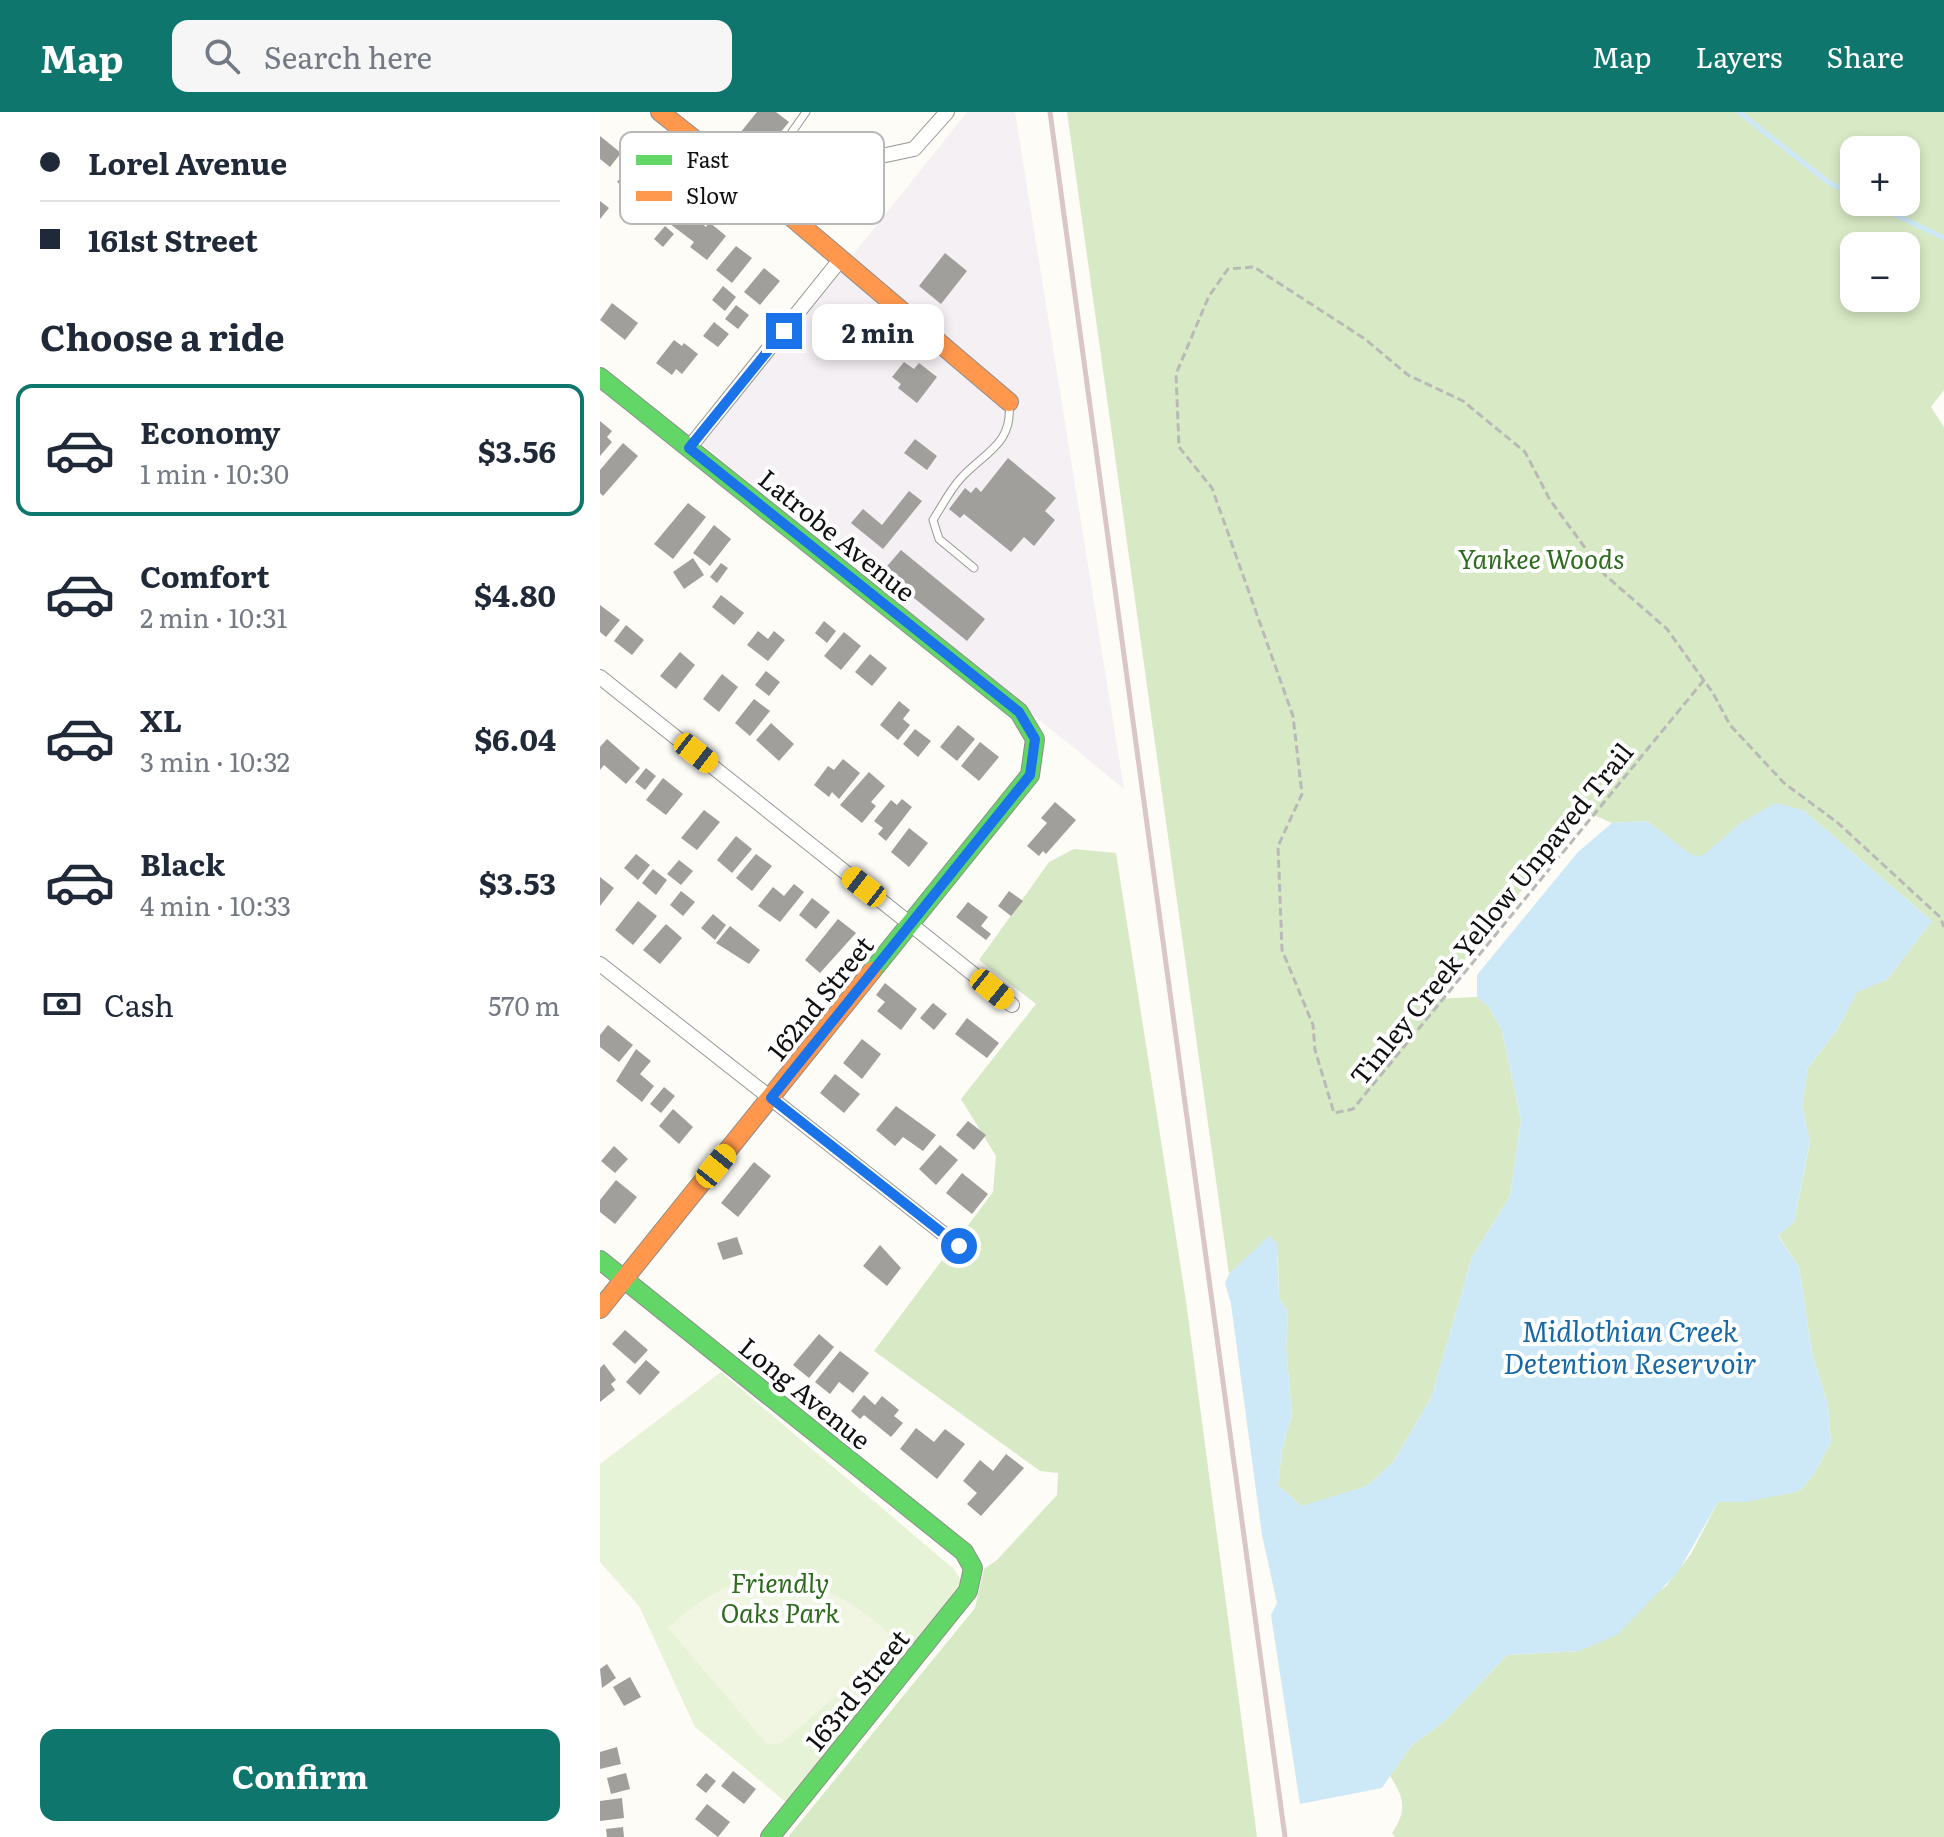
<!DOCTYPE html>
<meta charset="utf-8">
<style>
:root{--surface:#fff;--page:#f6f6f7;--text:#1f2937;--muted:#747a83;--line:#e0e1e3;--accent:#0f766e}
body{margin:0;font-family:Literata,serif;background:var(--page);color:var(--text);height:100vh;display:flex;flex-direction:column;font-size:30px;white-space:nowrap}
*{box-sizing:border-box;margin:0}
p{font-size:26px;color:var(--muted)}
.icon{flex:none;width:44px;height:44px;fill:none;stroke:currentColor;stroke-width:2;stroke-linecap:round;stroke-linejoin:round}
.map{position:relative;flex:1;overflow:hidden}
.details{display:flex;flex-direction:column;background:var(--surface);width:600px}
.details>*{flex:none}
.top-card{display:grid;align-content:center;height:176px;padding:0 40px;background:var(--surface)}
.fabs{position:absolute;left:1240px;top:24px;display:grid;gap:16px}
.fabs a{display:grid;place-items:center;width:80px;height:80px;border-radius:16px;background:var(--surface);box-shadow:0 4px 12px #0003;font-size:40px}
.end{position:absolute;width:36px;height:36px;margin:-18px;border:10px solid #1a73e8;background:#fff;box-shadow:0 0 0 4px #fff}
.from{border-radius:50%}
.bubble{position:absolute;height:56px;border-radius:16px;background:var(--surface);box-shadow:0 4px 12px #0003;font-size:26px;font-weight:700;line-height:56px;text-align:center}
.car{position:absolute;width:24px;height:48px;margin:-24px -12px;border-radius:10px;box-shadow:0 0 6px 2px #0007;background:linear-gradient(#f5c518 24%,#345 0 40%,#f5c518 0 76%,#345 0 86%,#f5c518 0)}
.top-card b{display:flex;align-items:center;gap:28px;height:76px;font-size:30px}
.top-card b+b{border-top:2px solid var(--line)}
.top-card i{width:20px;height:20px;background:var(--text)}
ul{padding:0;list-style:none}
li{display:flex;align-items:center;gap:24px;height:132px;margin:0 16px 12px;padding:0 24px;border:4px solid transparent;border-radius:16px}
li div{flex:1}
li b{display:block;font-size:30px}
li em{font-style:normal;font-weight:700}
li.on{border-color:var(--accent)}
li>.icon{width:72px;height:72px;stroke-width:1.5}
h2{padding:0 40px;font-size:36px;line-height:96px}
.pay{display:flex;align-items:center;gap:20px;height:88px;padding:0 40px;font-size:30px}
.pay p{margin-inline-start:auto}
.cta{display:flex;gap:16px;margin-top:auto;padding:16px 40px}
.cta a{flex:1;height:92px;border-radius:16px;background:var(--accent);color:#fff;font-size:32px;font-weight:700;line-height:92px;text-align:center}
header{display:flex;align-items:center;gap:48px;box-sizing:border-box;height:112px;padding:0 40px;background:var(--accent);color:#fff}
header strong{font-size:38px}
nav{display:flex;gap:44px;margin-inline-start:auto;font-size:28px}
.search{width:560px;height:72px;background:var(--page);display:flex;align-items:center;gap:20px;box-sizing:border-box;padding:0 28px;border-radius:16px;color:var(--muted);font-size:30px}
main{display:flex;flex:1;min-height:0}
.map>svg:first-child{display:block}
</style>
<header>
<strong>Map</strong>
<div class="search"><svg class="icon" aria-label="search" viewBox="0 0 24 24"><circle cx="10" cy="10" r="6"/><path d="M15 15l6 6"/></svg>Search here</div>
<nav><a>Map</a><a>Layers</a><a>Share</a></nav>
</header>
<main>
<section class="details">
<div class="top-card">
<b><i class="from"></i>Lorel Avenue</b>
<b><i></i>161st Street</b>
</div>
<h2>Choose a ride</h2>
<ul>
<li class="on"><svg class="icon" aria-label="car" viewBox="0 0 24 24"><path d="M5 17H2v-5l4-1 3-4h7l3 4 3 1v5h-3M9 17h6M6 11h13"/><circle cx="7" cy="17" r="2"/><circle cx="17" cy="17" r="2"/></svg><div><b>Economy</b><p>1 min · 10:30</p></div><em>$3.56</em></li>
<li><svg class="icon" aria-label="car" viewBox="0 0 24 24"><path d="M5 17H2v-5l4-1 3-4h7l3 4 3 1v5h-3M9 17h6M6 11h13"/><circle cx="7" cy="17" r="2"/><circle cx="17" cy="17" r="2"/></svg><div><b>Comfort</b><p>2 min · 10:31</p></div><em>$4.80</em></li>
<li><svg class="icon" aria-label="car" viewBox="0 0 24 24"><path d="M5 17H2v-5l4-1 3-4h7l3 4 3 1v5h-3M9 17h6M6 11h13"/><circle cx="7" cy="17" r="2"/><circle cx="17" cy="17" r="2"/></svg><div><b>XL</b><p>3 min · 10:32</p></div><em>$6.04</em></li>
<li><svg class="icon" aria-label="car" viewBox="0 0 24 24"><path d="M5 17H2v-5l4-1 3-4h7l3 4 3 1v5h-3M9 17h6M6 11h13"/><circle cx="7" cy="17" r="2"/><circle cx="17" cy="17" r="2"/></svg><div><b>Black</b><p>4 min · 10:33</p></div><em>$3.53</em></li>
</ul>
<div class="pay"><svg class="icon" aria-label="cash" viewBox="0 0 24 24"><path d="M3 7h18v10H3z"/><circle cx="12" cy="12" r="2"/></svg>Cash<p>570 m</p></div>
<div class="cta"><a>Confirm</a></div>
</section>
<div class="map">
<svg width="1344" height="1725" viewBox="0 0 1344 1725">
<rect width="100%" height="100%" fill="#fdfcf7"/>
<path fill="#f5f0f3" d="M367 0H415L524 677 102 332Z"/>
<path fill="#e7f3d7" d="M121 1260 354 1457 361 1469 360 1476 187 1691 95 1615 39 1494 0 1450V1352Z"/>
<g fill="#d8eac5" fill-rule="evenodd">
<path d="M467 0H1344V278L1331 295 1344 315V1725H795L792 1721C807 1698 805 1687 790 1664L811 1634 845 1609 907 1543 979 1539 1066 1474 1091 1442 1118 1390 1146 1389 1200 1379 1214 1362 1231 1330 1228 1293 1212 1241 1199 1155 1178 1123 1194 1110 1210 1030 1202 994 1208 956 1239 915 1257 879 1287 868 1332 809 1203 698 1142 710 1103 744H1092L1047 709 1012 711 987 700 832 887 877 885 889 895 902 919 921 1008 910 1084 872 1145 831 1286 793 1350 767 1374 708 1393 701 1394 678 1373 682 1338 692 1303 686 1235 688 1200 679 1186 678 1145 670 1124 629 1162ZM1254 38H1306V90H1254ZM1254 134H1306V186H1254Z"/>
<path d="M474 737 516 741 586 1189 657 1725H188L375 1496 384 1457 397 1448 457 1383 458 1361 440 1359 274 1239 393 1080 396 1044 361 987 436 892 379 848 449 750Z"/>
</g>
<path fill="#f0f6e1" d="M158 1464C216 1468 258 1489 298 1531L179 1633 166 1631 68 1516C96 1490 120 1475 158 1464Z"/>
<path fill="#cde8f7" d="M1175 691 1203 698 1332 809 1287 868 1257 880 1239 915 1208 956 1202 994 1210 1029 1194 1110 1178 1124 1199 1155 1212 1241 1228 1293 1231 1330 1214 1362 1200 1379 1146 1390H1118L1078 1460 1017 1523 979 1539 907 1543 845 1609 811 1634 782 1676 700 1692 671 1503 677 1491 662 1423 631 1192 625 1171 629 1162 669 1124 677 1131 679 1186 688 1200 686 1235 692 1303 682 1338 678 1373 701 1394 767 1374 793 1350 831 1286 872 1145 910 1084 921 1008 902 919 889 895 877 885V863L978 740 1012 711 1047 709 1092 743 1102 744 1142 710Z"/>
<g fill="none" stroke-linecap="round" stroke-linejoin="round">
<g stroke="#cde8f7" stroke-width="5">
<path d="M1139 0 1228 70 1254 83"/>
<path d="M1269 90 1344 126"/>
</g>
</g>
<g fill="#a19f9c">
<path d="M157 0H176L189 10 164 40 140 21Z"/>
<path d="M0 24 21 41 10 55 0 47Z"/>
<path d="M30 54 51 70 54 66 64 74 47 95 17 70Z"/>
<path d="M0 89 9 96 0 107Z"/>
<path d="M83 96 106 115 109 110 126 124 107 148 90 135 94 130 70 112Z"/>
<path d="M65 114 74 122 63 135 54 127Z"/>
<path d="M136 134 152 146 132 171 116 158Z"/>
<path d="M345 141 367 159 341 192 319 174Z"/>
<path d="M164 156 180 169 160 193 144 180Z"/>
<path d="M123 174 136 185 125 199 112 188Z"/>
<path d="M12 191 38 211 25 228 0 208Z"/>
<path d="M136 193 149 203 138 217 125 207Z"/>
<path d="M114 210 129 222 118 235 103 224Z"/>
<path d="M74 228 82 234 84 231 98 242 82 262 76 257 72 263 56 251Z"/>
<path d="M304 250 314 257 319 251 337 265 317 291 298 276 301 272 292 265Z"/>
<path d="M0 309 12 319 7 325 12 330 0 344Z"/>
<path d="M315 327 337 344 327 358 304 341Z"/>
<path d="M23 331 38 344 3 384 0 381V358Z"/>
<path d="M408 346 456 386 445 399 455 408 434 434 424 425 411 440 364 402 360 406 349 397 365 376 371 381 376 375 381 380Z"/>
<path d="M309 379 322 389 283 437 251 411 263 397 282 413Z"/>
<path d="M88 391 106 405 73 447 54 432Z"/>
<path d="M114 413 131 427 110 454 93 441Z"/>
<path d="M301 438 385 507 367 529 282 460Z"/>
<path d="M93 446 104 463 84 477 73 460Z"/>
<path d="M121 451 128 456 117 471 110 465Z"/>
<path d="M121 483 144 501 134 513 112 495Z"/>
<path d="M0 493 20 508 6 525 0 520Z"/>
<path d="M224 509 236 519 227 531 215 521Z"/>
<path d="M26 513 44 528 32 543 14 529Z"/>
<path d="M158 519 168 527 174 519 185 528 168 549 147 533Z"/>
<path d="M244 520 261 534 241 558 224 544Z"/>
<path d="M80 540 95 553 76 577 60 564Z"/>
<path d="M270 542 287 556 272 574 255 560Z"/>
<path d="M166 559 180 570 169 584 155 573Z"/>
<path d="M122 562 138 575 119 600 103 587Z"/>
<path d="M154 587 170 599 150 624 135 611Z"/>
<path d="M299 589 310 598 303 607 310 613 298 628 280 613Z"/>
<path d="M171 611 194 632 179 649 156 628Z"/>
<path d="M358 613 375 627 357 649 340 635Z"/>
<path d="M315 617 331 629 318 645 303 632Z"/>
<path d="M7 627 40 656 26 672 4 653 0 658V635Z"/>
<path d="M380 630 399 645 379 669 361 654Z"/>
<path d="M243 647 260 661 239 687 232 680 229 685 214 673 228 654 234 658Z"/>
<path d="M46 656 56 664 45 678 35 670Z"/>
<path d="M269 660 285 674 271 690 276 694 262 711 240 693Z"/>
<path d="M63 666 83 682 66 703 46 688Z"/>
<path d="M302 687 312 695 286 729 278 722 283 716 274 709 291 688 297 693Z"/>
<path d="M455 690 476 708 446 742 443 739 439 744 427 734 447 711 441 706Z"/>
<path d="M104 698 120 710 97 738 81 726Z"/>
<path d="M309 716 328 731 309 755 291 740Z"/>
<path d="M136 724 152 737 132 761 117 748Z"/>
<path d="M36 742 50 753 38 768 24 756Z"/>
<path d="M156 742 172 754 152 779 136 766Z"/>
<path d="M79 748 93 759 81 773 67 762Z"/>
<path d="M53 757 67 768 56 783 42 771Z"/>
<path d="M0 765 14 776 0 794Z"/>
<path d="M194 772 204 780 180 810 158 794 173 775 184 784Z"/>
<path d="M81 779 95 790 83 804 70 793Z"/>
<path d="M409 779 423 789 411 804 398 794Z"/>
<path d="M212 786 230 800 216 817 199 803Z"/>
<path d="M38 789 57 804 33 833 15 818Z"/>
<path d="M368 790 388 805 381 814 391 822 386 828 356 805Z"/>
<path d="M113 802 126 813 115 828 101 816Z"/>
<path d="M238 807 256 821 220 861 205 848Z"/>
<path d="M66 812 82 826 60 852 43 838Z"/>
<path d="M130 814 160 838 149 852 116 831Z"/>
<path d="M285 871 317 897 301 918 277 899 285 890 276 883Z"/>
<path d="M333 891 347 902 334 918 320 906Z"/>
<path d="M367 906 399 931 387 946 355 922Z"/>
<path d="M8 913 33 933 19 950 0 935V923Z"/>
<path d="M262 927 281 942 262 967 243 951Z"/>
<path d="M36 937 51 949 40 962 54 974 42 990 16 969Z"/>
<path d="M235 962 260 982 244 1001 220 981Z"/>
<path d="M64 975 75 984 61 1001 50 992Z"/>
<path d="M296 994 336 1023 323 1039 303 1025 295 1034 276 1018Z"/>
<path d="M73 997 93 1015 79 1032 59 1014Z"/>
<path d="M368 1009 386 1023 374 1038 356 1023Z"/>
<path d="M340 1033 358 1048 336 1073 319 1057Z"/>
<path d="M14 1034 28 1047 15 1061 1 1049Z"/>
<path d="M154 1050 171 1064 138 1105 121 1091Z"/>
<path d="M362 1061 388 1082 372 1102 346 1081Z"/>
<path d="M16 1068 37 1085 15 1112 0 1100V1088Z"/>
<path d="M137 1125 143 1142 123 1148 117 1131Z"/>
<path d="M280 1133 301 1156 287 1174 263 1154Z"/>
<path d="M25 1218 48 1238 35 1252 12 1232Z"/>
<path d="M219 1222 234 1235 209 1266 193 1253Z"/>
<path d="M240 1239 269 1261 253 1281 239 1270 230 1282 215 1270Z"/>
<path d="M46 1248 60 1260 40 1283 26 1270Z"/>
<path d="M4 1252 16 1268 11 1272 15 1278 0 1290V1256Z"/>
<path d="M264 1283 275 1293 282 1284 299 1298 294 1304 303 1311 291 1325 264 1303 260 1307 251 1299Z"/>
<path d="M316 1316 334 1330 345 1317 365 1332 337 1367 300 1337Z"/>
<path d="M406 1342 424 1356 381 1404 367 1392 377 1381 363 1369 380 1348 393 1359Z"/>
<path d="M7 1552 16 1566 2 1576 0 1557Z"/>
<path d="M30 1565 41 1585 24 1594 13 1575Z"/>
<path d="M17 1635 21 1652 0 1657V1640Z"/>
<path d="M133 1659 156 1677 144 1692 121 1674Z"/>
<path d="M26 1661 30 1677 11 1682 7 1666Z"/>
<path d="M106 1661 116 1669 106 1681 96 1673Z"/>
<path d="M22 1686 24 1706 0 1709V1689Z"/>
<path d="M107 1692 130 1710 118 1725 95 1707Z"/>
<path d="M23 1715 24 1725H7L6 1717Z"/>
</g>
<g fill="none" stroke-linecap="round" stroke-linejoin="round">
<g stroke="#979795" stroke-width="9">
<g id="lane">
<path d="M155 73 206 0"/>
<path d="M374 456 339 427 333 408C342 394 350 378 361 366 385 340 413 332 409 292"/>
</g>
</g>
<g stroke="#979795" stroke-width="16">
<g id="street">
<path d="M176 92 220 57 314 37 347 0"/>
<path d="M89 336 240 148"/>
<path d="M0 565 412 893"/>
<path d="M0 852 359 1134"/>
</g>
</g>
<g stroke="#8e8d8b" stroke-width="20">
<g id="fast">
<path d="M0 265 419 600 435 627 430 663 272 859"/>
<path d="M0 1148 364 1440 373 1456 368 1479 170 1725"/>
</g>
</g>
<g stroke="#8e8d8b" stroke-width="20">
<g id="slow">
<path d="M60 0 176 92 409 290"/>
<path d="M0 1197 272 859"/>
</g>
</g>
<path stroke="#b9b9b8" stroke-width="3" stroke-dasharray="8 4" stroke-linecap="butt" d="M1104 568 753 997 734 1001 715 938 713 913 682 838 678 734 702 682 693 604 612 376 579 335 576 262 609 184 628 157 654 155 765 227 808 263 863 289 925 340 950 388 1005 463 1067 517 1113 581 1130 613 1184 671 1238 711 1340 805 1344 815"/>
<use href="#lane" stroke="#fffffe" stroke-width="7"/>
<use href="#street" stroke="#fffffe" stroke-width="14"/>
<use href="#fast" stroke="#63d668" stroke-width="18"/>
<use href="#slow" stroke="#ff974d" stroke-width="18"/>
<path stroke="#d9c6c7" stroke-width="5" d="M450 0 685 1725"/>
</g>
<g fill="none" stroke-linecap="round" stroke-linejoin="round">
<path stroke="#1a73e8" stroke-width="10" d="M184 219 89 336 419 600 435 627 430 663 171 986 359 1134"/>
</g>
<g text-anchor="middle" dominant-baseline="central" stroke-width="8" stroke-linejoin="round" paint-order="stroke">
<g font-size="26" fill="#111" stroke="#fff">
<text transform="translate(238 422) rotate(39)">Latrobe Avenue</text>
<text transform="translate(890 801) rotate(-51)">Tinley Creek Yellow Unpaved Trail</text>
<text transform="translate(219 885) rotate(-51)">162nd Street</text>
<text transform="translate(206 1280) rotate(39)">Long Avenue</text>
<text transform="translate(256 1577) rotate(-51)">163rd Street</text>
</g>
<g font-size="26" font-style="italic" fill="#2f6b1f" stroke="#fff">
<text x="941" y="445">Yankee Woods</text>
<text x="180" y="1469">Friendly<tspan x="180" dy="30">Oaks Park</tspan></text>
</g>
<g font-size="28" font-style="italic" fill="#1768a6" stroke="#fff">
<text x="1030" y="1218">Midlothian Creek<tspan x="1030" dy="32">Detention Reservoir</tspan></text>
</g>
</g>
<rect x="20" y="20" width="264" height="92" rx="12" fill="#fff" stroke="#b8b8b8" stroke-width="2"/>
<rect x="36" y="43" width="36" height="10" fill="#63d668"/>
<rect x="36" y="79" width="36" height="10" fill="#ff974d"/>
<g font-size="22" fill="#111">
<text x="86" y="56">Fast</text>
<text x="86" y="92">Slow</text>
</g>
</svg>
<div class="fabs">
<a>+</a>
<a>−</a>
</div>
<i class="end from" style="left:359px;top:1134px"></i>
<i class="end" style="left:184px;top:219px"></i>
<div class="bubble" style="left:212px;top:192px;width:132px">2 min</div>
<i class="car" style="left:96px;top:641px;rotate:128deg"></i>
<i class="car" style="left:264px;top:775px;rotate:308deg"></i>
<i class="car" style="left:392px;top:877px;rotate:129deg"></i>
<i class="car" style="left:116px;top:1054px;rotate:39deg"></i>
</div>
</main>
